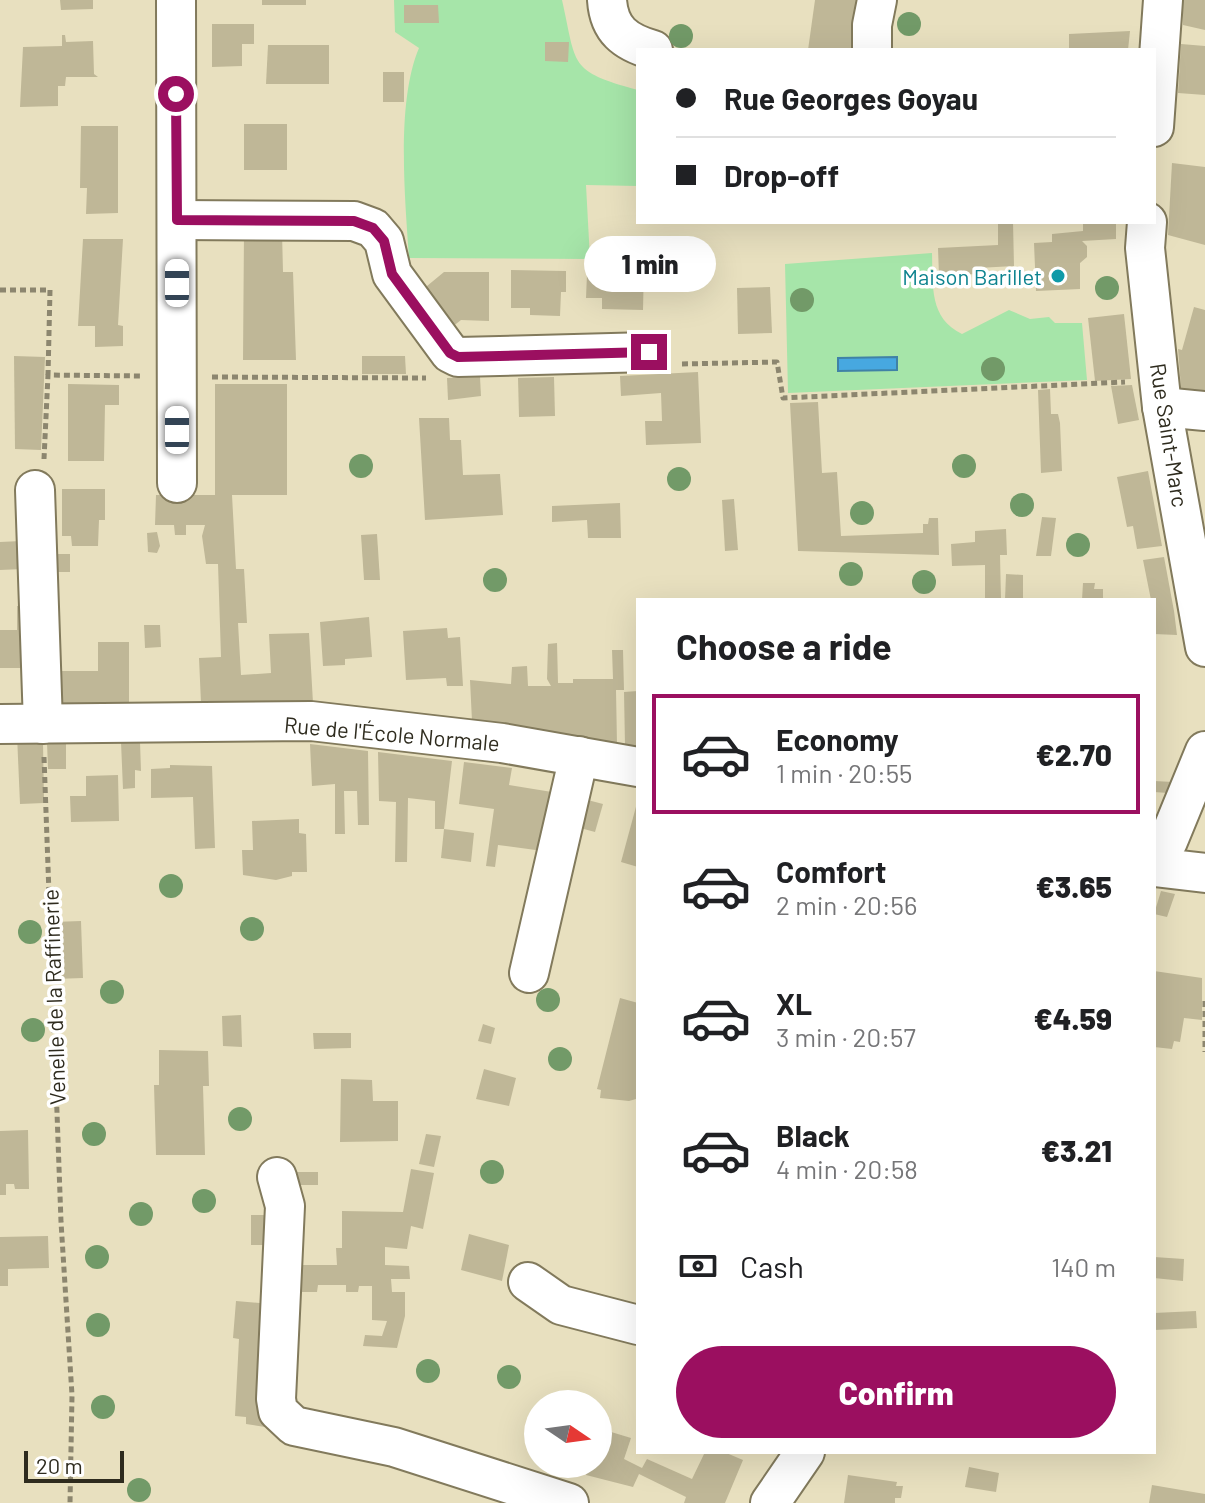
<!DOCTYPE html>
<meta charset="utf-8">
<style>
:root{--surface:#fff;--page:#f6f6f6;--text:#202124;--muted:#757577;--line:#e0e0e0;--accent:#9b0f60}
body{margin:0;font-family:Barlow,sans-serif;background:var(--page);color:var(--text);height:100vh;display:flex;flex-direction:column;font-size:30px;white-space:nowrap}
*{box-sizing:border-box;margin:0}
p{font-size:26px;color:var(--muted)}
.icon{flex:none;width:44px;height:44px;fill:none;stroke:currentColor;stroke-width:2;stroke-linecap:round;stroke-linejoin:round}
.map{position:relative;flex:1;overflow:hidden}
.panel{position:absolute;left:636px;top:598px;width:520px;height:856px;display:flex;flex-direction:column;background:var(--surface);border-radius:0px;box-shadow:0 8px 32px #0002}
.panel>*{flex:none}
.banner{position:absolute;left:636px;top:48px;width:520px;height:176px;border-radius:0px;box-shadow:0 8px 32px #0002;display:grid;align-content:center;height:176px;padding:0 40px;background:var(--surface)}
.needle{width:52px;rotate:103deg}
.controls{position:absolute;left:524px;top:1390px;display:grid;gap:16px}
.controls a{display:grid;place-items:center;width:88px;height:88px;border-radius:50%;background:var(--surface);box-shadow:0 8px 32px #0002;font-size:40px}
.scale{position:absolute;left:24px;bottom:20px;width:100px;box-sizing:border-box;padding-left:8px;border:4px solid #2e2b1e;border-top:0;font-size:22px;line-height:28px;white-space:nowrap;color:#2e2b1e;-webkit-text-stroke:6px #fff;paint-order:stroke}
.end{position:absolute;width:36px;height:36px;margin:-18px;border:10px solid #9b0f60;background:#fff;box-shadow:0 0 0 4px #fff}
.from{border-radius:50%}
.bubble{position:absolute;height:56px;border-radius:28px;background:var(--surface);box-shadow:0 8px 32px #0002;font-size:26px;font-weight:800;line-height:56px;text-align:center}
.car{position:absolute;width:24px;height:48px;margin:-24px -12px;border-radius:10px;box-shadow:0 0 6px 2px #0007;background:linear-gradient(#fff 24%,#345 0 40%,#fff 0 76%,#345 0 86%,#fff 0)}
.banner b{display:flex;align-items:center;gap:28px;height:76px;font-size:30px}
.banner b+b{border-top:2px solid var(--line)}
.banner i{width:20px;height:20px;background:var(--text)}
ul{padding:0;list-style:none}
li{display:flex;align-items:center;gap:24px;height:120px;margin:0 16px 12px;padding:0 24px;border:4px solid transparent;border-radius:0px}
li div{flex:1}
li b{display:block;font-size:30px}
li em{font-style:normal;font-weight:800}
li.active{border-color:var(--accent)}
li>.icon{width:72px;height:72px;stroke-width:1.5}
h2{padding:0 40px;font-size:36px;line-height:96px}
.pay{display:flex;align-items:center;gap:20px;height:88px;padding:0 40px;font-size:30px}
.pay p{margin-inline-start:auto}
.action{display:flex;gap:16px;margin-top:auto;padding:16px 40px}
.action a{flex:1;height:92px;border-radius:48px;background:var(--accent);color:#fff;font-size:32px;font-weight:800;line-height:92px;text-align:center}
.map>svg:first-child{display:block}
</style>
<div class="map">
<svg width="1205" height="1503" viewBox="0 0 1205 1503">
<rect width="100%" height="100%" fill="#e8e0bf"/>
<g fill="#a6e5a9">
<path d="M394 0H562C577 66 568 71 638 90V186L586 185 590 259 409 258C405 198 396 102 419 48L395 32Z"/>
<path d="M932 253C933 286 929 318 962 334L1009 310 1030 319 1049 317 1055 323H1082L1087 380 788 393 785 264Z"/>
</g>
<path fill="#47a8e0" stroke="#4082a6" stroke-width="2" d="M897 357V370L838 371V358Z"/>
<g fill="#bfb797">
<path d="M60 0H93V9L61 10Z"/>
<rect x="262" y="0" width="44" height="5"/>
<path d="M815 0H859L854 50H808Z"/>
<path d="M1182 0H1205V30L1183 25Z"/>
<path d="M404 5H438L439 23H404Z"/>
<path d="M212 24H254V44H242V66L212 67Z"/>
<path d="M1130 31 1128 50H1069V34Z"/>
<path d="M62 35H65L66 42 93 41 94 74 98 77H66L65 86H58V106L20 107 23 47 62 46Z"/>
<path d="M545 42H569L568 62 545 61Z"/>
<path d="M1181 44 1205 46V95L1178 93Z"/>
<path d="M268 45H329V84H266Z"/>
<rect x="383" y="72" width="21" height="30"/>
<rect x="244" y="124" width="43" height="46"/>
<path d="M81 126H118V213L86 214 87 188H80Z"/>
<path d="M1172 163 1205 167V245L1168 235Z"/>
<path d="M998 222H1013L1014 266 978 268V274L939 276 938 248 998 245Z"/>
<path d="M1083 222H1116V239L1082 241 1087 246V257L1080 263V289L1036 291 1034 243 1052 242V234L1083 231Z"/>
<path d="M244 232H282L283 272H293L296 360H243Z"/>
<path d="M83 239H123L118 325 123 326V346L95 347V326H78Z"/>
<path d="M603 265H644L643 310 602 309V298H586L587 274H602Z"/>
<path d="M511 270 566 271V292H561L560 316 530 315V308H511Z"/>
<path d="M444 272H489V321L461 320 447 331 421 291Z"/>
<path d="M770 287 772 333 738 334 737 288Z"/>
<path d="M1194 307 1205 310V394L1181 388 1178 349 1182 350Z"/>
<path d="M1124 314 1131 379 1095 381 1088 318Z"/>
<path d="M14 356 45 357 41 450 15 449Z"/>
<path d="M362 356H405L406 374H362Z"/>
<path d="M698 372 701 443 646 445 645 421H662L661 393 621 396 620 376Z"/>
<path d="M480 377 481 396 448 400 447 378Z"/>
<path d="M554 377 555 416 519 417 518 378Z"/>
<path d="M68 384 119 385V405H105L104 461H68Z"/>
<path d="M215 384H287V495H232L236 569H244L247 623H238L241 675 271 673 269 634 309 633 313 703H201L199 658 221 657 218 564H206L202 536 205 525H186V535H175L174 525H155L156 495H215Z"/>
<path d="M1132 385 1139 420 1118 424 1111 386Z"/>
<path d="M1050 389 1051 414H1058L1060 423 1062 471 1041 473 1038 390Z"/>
<path d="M818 402 822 473 837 472 841 536 923 533V524H928L929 518H938L939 555 798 551 790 403Z"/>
<path d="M419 418H449L450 440H461L463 475 500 474 503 515 425 520Z"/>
<path d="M1148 471 1162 546 1137 549 1133 526 1127 527 1117 477Z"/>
<path d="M62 489H105V520H99L98 546H72L71 536H62Z"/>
<path d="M734 499 738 550 725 551 722 500Z"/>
<path d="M620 503 621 538H588L587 520 552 522V506Z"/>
<path d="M1042 517 1056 518 1051 556H1036Z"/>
<path d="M1006 529 1007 555H1000L1001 600H985V565L952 566 951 544 975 542V531Z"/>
<path d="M157 532 160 546 157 553 148 552 147 533Z"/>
<path d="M377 534 380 580H364L361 535Z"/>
<path d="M21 541 23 569 0 570V542Z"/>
<rect x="43" y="554" width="27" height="18"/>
<path d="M1164 557 1174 611 1177 635 1154 634V600H1151L1143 560Z"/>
<path d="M1006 574 1023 575V600H1005Z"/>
<path d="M1083 583H1095L1094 589H1103V600H1082Z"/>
<path d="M17 606H24L26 668H0V630H17Z"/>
<path d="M369 617 372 657 345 659V665L323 666 320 622Z"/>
<path d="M144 625H160L161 647 145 648Z"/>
<path d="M447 628 448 638 460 637 463 686H447L446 678 406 680 403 631Z"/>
<path d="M98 642H129V703H47L46 671H98Z"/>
<path d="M557 643 558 683H573V679H613L612 650H623L624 690H616L617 745 472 721 470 680 511 684 512 667 527 666 528 686H551L547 679 548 644Z"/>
<path d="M638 691V749L625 746 624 692Z"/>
<path d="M17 735 43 742 44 803 20 804Z"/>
<path d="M47 742H66V769H48Z"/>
<path d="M121 742H140L141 771 135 770V788L123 789Z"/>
<path d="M310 744 368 751 369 825H358L357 791H344L345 834H335V784L312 786Z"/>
<path d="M378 752 452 761 444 829H435V801L408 798 407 862H395L396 802 379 801Z"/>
<path d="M464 762 512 768 509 785 558 793 543 851 498 845 495 867 486 866 494 809 459 804Z"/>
<path d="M170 765 212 766 215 848 195 849 193 797 151 798V769L170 768Z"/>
<path d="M118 775 119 821 71 822 70 796H86V776Z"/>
<path d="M1154 781 1173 782 1168 793 1154 792Z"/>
<path d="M576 797 603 804 595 832 569 825Z"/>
<path d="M637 803H638V867L621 862Z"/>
<path d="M299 819V833L306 834 307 872H292V876L276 880 243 875 242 850H253L252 821Z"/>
<path d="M444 829 474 833 471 862 441 858Z"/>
<path d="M1161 891 1175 894 1167 917 1154 914Z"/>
<path d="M81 921 83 978 55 979 53 922Z"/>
<path d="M1154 971 1202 978V1020L1184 1018 1180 1042 1174 1041 1172 1049 1154 1047Z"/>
<path d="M620 998 638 1003V1092L636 1099 629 1101 600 1098 601 1090 597 1089Z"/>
<path d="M241 1015 242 1047 223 1046 222 1016Z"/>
<path d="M483 1024 495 1028 491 1044 478 1041Z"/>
<path d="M313 1033H351V1048L314 1049Z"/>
<path d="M159 1050 208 1051 209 1086H203L205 1155H156L154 1085H159Z"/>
<path d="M484 1069 516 1078 509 1106 476 1099Z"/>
<path d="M341 1079 372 1080 373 1101H398V1141L340 1142Z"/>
<path d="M28 1130 29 1189H15L14 1184H6V1195H0V1131Z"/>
<path d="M426 1134 441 1136 434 1167 419 1164Z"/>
<path d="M411 1169 434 1173 423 1229 411 1226 407 1249 385 1247V1265L409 1266 410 1279H391L392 1292H405V1316L397 1348 363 1346 365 1335 382 1336 387 1321 372 1320V1286H359L358 1292H346V1285H318L317 1292H287L288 1265H337L336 1248H342V1211L403 1212Z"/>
<rect x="293" y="1172" width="25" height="13"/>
<path d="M251 1215H266L267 1245H251Z"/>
<path d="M469 1234 509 1245 502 1281 461 1270Z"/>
<path d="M48 1236 49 1268 8 1269V1286H0V1237Z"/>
<path d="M1154 1257 1184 1259 1183 1281 1154 1278Z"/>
<path d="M236 1301 271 1304 265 1427 246 1424V1417L235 1416 239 1339 233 1338Z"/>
<path d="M1196 1311 1197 1328 1154 1330V1313Z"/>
<path d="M598 1428 631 1438 624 1459 642 1468 647 1459 692 1479 705 1452H724L743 1460 725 1503H684L686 1497 639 1474 633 1487 586 1475 590 1464H598Z"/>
<path d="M969 1467 999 1473 996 1492 965 1487Z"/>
<path d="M848 1475 897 1482 896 1486H903L901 1498H895V1503H844Z"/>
<path d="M1152 1485 1205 1494V1503H1149Z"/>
</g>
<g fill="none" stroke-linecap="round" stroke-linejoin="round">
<g stroke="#827a5c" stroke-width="42">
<g id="minor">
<path d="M176 0 177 483"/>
<path d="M607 0C609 30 625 42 653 50"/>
<path d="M872 50V25L877 0"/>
<path d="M1154 127 1163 0"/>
<path d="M177 220 354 221 373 228 384 241 392 274 450 353 458 357 649 352"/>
<path d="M1147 222 1145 248 1162 407 1205 647"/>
<path d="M1162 407 1205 411"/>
<path d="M35 490 43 724"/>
<path d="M0 724 311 721 502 743 638 767"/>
<path d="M1154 864 1168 841 1205 751"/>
<path d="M1154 867 1205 873"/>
<path d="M529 973 579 756"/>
<path d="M277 1177 285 1206 276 1399 278 1411 294 1426 394 1447 569 1503"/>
<path d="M528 1282 561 1305 638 1325"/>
<path d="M770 1503 805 1452"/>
</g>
</g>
<g stroke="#8c866f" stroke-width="5" stroke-dasharray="6 4" stroke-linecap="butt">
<path d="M0 290H50L48 375"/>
<path d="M682 364 777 362 783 398 1125 382"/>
<path d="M212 377 426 378"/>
<path d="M44 459 48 375 142 376"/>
<path d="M44 757 61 1222 72 1395 70 1503"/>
<path d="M1205 1001V1052"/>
</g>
<use href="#minor" stroke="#fff" stroke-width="38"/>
</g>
<g fill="#729a68">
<circle cx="909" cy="24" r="12"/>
<circle cx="681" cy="36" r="12"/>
<circle cx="1107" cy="288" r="12"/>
<circle cx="802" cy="300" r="12"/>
<circle cx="993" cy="369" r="12"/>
<circle cx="361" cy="466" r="12"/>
<circle cx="964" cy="466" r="12"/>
<circle cx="679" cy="479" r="12"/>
<circle cx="1022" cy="505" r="12"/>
<circle cx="862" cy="513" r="12"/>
<circle cx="1078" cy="545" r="12"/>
<circle cx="851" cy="574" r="12"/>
<circle cx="495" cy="580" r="12"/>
<circle cx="924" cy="582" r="12"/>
<circle cx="171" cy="886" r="12"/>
<circle cx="252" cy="929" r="12"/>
<circle cx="30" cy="932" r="12"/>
<circle cx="112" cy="992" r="12"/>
<circle cx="548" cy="1000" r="12"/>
<circle cx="33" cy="1030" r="12"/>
<circle cx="560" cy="1059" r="12"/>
<circle cx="240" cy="1119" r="12"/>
<circle cx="94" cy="1134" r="12"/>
<circle cx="492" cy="1172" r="12"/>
<circle cx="204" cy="1201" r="12"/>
<circle cx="141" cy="1214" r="12"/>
<circle cx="97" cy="1257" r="12"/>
<circle cx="98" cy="1325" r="12"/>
<circle cx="428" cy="1371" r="12"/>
<circle cx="509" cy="1377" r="12"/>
<circle cx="103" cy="1407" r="12"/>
<circle cx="139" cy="1490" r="12"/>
</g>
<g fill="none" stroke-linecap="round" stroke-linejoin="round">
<path stroke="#9b0f60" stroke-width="10" d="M176 94 177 220 354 221 373 228 384 241 392 274 450 353 458 357 649 352"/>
</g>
<circle fill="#0f9aa8" stroke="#fff" stroke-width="3" cx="1058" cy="276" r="8"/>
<g text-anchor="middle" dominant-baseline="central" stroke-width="7" stroke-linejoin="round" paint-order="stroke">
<g font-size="22" fill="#0d838f" stroke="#fff" text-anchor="end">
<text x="1042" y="276">Maison Barillet</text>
</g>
<g font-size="22" fill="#2e2b1e" stroke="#fff">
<text transform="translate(1170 435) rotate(81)">Rue Saint-Marc</text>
<text transform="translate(392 733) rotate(5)">Rue de l'École Normale</text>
<text transform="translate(53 997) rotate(-92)">Venelle de la Raffinerie</text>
</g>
</g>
</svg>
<div class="controls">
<a><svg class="needle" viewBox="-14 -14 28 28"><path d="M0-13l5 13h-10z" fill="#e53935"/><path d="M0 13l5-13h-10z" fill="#757577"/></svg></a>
</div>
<div class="scale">20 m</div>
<i class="end from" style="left:176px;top:94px"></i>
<i class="end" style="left:649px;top:352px"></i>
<div class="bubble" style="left:584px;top:236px;width:132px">1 min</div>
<i class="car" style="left:177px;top:283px;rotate:0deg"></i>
<i class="car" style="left:177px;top:430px;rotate:0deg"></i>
<div class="banner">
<b><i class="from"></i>Rue Georges Goyau</b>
<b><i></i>Drop-off</b>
</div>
<section class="panel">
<h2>Choose a ride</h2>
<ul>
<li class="active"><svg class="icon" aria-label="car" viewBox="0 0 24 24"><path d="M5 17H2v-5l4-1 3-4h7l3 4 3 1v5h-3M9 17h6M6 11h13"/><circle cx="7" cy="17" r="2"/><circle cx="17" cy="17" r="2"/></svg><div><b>Economy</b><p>1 min · 20:55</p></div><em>€2.70</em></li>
<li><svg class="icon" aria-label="car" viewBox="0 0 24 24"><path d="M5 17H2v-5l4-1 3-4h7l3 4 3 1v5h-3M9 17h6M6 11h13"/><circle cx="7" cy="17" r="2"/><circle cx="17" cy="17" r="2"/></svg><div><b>Comfort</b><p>2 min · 20:56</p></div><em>€3.65</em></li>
<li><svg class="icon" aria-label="car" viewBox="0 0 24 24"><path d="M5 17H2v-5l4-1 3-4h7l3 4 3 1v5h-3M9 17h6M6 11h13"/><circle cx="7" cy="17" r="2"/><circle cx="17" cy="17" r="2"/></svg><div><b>XL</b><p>3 min · 20:57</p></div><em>€4.59</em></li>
<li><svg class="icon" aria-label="car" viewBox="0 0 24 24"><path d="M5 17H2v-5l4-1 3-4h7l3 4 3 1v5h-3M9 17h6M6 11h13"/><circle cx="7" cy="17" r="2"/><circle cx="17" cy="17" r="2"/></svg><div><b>Black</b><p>4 min · 20:58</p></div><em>€3.21</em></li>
</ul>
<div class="pay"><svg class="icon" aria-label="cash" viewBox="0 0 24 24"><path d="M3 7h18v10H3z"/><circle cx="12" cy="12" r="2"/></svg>Cash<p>140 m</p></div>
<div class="action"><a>Confirm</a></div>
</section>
</div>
